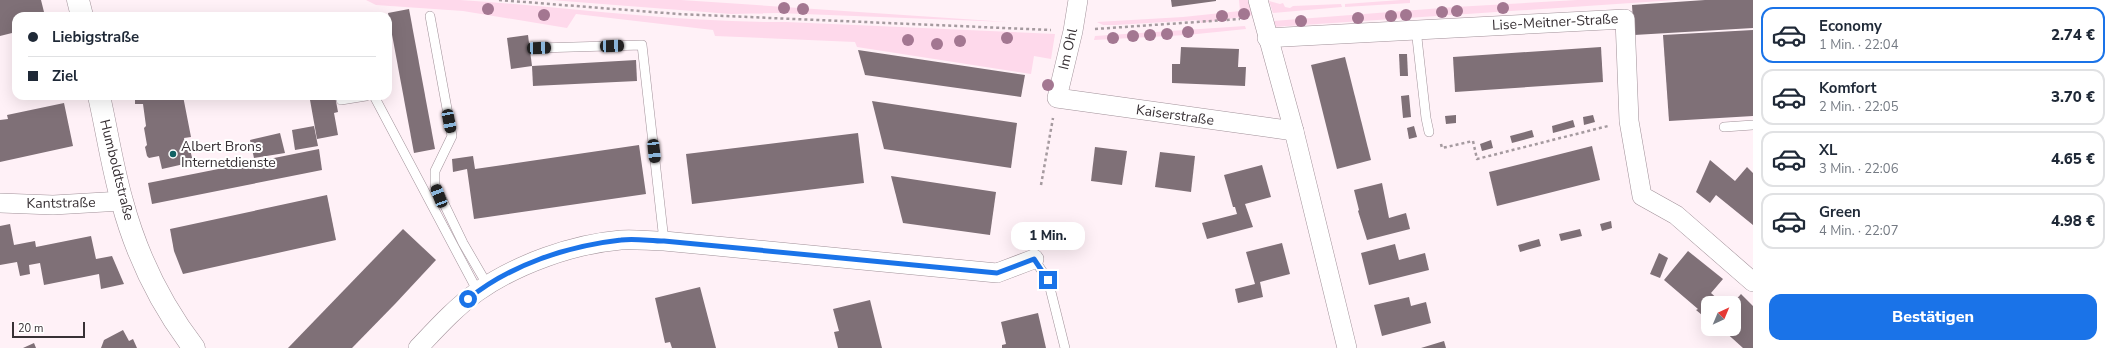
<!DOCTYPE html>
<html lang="de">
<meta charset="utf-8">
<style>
:root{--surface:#fff;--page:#f2f2f3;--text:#1f2937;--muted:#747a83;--line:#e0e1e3;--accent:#1a73e8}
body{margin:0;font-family:"Nunito Sans",sans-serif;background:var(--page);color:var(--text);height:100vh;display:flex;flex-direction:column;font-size:15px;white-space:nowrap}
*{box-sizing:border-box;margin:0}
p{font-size:13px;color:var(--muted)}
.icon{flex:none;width:22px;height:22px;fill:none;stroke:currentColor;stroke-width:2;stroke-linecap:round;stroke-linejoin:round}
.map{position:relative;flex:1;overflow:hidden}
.details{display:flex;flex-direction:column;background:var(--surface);width:360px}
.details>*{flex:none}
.guide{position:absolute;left:12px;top:12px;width:380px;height:88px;border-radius:12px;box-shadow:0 4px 16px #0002;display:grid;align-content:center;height:88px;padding:0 16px;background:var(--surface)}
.needle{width:26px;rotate:44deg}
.fabs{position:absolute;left:1701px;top:296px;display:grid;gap:8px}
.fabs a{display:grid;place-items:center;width:40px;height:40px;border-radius:8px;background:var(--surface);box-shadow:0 4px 16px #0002;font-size:20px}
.scale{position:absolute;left:12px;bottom:10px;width:73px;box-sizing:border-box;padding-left:4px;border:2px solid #383135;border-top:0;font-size:11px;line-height:14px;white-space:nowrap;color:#383135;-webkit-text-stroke:3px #fff;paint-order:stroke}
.end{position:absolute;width:18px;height:18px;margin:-9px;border:5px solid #1a73e8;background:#fff;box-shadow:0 0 0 2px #fff}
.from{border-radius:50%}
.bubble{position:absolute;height:28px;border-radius:12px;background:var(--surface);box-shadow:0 4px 16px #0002;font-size:13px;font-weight:800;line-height:28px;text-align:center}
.car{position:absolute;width:12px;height:24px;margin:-12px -6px;border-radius:5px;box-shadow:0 0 3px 1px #0007;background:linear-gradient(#222 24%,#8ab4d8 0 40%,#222 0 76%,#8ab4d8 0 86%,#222 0)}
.guide b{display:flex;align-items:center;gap:14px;height:38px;font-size:15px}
.guide b+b{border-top:1px solid var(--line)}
.guide i{width:10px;height:10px;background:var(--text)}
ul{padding:7px 0 0;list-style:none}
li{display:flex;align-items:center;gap:12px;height:56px;margin:0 8px 6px;padding:0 8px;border:2px solid var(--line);border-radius:12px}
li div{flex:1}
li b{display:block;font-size:15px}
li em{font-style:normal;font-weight:800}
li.active{border-color:var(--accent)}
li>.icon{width:36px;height:36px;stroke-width:1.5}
.action{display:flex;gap:8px;margin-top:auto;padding:8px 16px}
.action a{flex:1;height:46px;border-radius:12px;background:var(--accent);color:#fff;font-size:16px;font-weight:800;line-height:46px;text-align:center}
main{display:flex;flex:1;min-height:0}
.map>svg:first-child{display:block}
</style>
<main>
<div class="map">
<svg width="1753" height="348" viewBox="0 0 1753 348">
<rect width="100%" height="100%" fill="#fff1f7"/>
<g fill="#fed9eb">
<path d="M366 0C397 0 429 0 460 0 568 7 677 23 786 22L1055 34 1051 59 1034 56 1031 74 857 47 855 42 715 36 713 30 576 14 567 28 463 11 376 5Z"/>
<path d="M551 0H681L1008 22 778 13 731 14Z"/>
<path d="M1239 0H1252L1255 15 1201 23 1200 20 1115 25H1103L1097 22 1183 17 1240 11Z"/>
<path d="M1400 0H1410V3L1345 7V4Z"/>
<path d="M1577 0H1676L1273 27V21L1455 7Z"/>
<path d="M1269 1 1280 4 1283 3 1285 7 1290 8 1293 6 1341 4 1342 7 1273 13Z"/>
<path d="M1245 26 1246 29 1187 35 1094 40 1095 36Z"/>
</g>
<g fill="#7f7077">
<path d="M0 0H41L45 16H16V32L0 36Z"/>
<path d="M1171 0H1216V1L1172 7Z"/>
<path d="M1705 0H1753V28L1634 35 1632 5Z"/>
<path d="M409 9 435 149 414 153 388 13Z"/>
<path d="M1753 30V116L1669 121 1663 35Z"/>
<path d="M528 35 532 66 511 69 507 38Z"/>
<path d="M1181 47 1239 49 1238 67H1246L1245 86 1172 83V64H1180Z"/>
<path d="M1601 47 1603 82 1455 92 1453 57Z"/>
<path d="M858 50 1025 75 1021 97 865 75Z"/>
<path d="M1399 54H1407L1408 76H1400Z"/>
<path d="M1345 57 1371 160 1337 169 1311 65Z"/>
<path d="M636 60 637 81 533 86 532 66Z"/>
<path d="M1409 95 1411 117 1403 118 1401 96Z"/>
<path d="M135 96H183L191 137 184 138 187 150 190 149 193 162 162 169 159 156 149 158 147 156 145 147 147 145 144 128 146 126 143 104H135Z"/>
<path d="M335 96 338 112 334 113 338 135 317 139 310 100Z"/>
<path d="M872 101 1017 123 1011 168 884 149Z"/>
<path d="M64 103 73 146 0 162V120L8 119 7 115Z"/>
<path d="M1456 115V123L1446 124 1445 116Z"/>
<path d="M1593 115 1595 122 1584 125 1583 117Z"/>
<path d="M1573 120 1575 127 1553 133 1552 126Z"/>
<path d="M314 126 318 146 295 150 292 130Z"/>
<path d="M1414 126 1417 137 1409 139 1407 128Z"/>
<path d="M1532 130 1534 137 1512 143 1510 136Z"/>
<path d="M280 133 285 153 254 158 250 140Z"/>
<path d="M858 133 864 183 692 204 686 154Z"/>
<path d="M1491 140 1493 148 1482 151 1480 144Z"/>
<path d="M639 145 646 194 474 219 467 169 453 172 452 159 473 156 475 169Z"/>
<path d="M1592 146 1600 180 1497 206 1489 172Z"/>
<path d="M1095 147 1127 151 1122 185 1091 181Z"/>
<path d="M319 149 322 170 152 204 148 183Z"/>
<path d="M1160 152 1195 156 1191 192 1155 187Z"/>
<path d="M1710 160 1735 181 1747 167 1753 173V225L1716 195 1710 203 1696 192Z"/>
<path d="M1262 165 1271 197 1245 204 1253 227 1207 239 1202 223 1237 214 1235 207H1233L1224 175Z"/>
<path d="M891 176 996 192 990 235 903 223Z"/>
<path d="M1382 183 1389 218 1406 213 1410 229 1367 240 1358 211 1359 210 1354 190Z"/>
<path d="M327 195 336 240 183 274 174 251 170 229Z"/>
<path d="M1611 221 1612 228 1602 231 1600 224Z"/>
<path d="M10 224 14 245 35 241 36 247 91 236 96 259 112 256 124 284 101 289 99 274 44 285 40 263 29 265 30 274 20 276 17 262 0 265V226Z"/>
<path d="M403 229 436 260 395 304 352 348H288Z"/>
<path d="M1580 229 1582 236 1561 241 1559 234Z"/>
<path d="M1539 239 1541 246 1520 252 1518 245Z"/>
<path d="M1282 243 1290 274 1260 282 1263 297 1238 303 1235 289 1255 284 1246 252Z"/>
<path d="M1395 244 1399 260 1425 253 1429 270 1369 285 1361 253Z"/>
<path d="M1688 251 1723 279 1711 293 1722 303H1708V320L1696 310 1698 309 1664 280Z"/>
<path d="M1659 253 1668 258 1660 278 1650 274Z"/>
<path d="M700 287 716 348H672L670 342 665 343 655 298Z"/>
<path d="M1741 294 1753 306V348H1743L1722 329H1734L1733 303Z"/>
<path d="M1409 297 1411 306 1426 302 1431 323 1382 336 1374 305Z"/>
<path d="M870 300 882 348H838L834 332 839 331 833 309Z"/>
<path d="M1038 313 1046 348H1002V345L1006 344 1001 322Z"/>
<path d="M123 330 129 341 133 339 137 348H101L104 340Z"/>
<path d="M1444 341 1446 348H1421Z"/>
<path d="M34 343 36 348H23Z"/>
</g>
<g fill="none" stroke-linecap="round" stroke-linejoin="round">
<g stroke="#a19199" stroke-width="10">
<g id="service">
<path d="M430 16 452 136 435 171V185L463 243 488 286"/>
<path d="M1416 29 1426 118 1429 132"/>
<path d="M539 48 642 45 664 241"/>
<path d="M374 96 478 292"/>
<path d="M341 100 366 96"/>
<path d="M1724 127 1753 125"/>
<path d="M1034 259 1048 280 1065 348"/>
</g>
</g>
<g stroke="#a19199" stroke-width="20">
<g id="minor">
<path d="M1078 0 1073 31 1057 98 1294 131"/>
<path d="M1258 0 1294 131 1347 348"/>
<path d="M1267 38 1625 19 1629 121 1642 196 1676 215 1753 282"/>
<path d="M0 203 53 205 122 201"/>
<path d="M418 348C437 328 455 308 477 292 517 264 573 244 621 240 635 239 650 241 664 241L997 273 1034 259"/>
</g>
</g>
<g stroke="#a19199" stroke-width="23">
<g id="tertiary">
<path d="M78 0 82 16"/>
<path d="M99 96C107 131 112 166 122 201 136 253 161 305 194 348"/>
</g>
</g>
<g stroke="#a59a9f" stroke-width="2.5" stroke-dasharray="3 3" stroke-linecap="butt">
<path d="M499 0 678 14 1051 30"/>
<path d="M1095 29 1240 19"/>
<path d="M1441 144 1442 148 1473 141 1477 159 1608 126"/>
<path d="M1041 185 1053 118"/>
</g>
<use href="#service" stroke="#fff" stroke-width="9"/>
<use href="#minor" stroke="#fff" stroke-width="19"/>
<use href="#tertiary" stroke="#fff" stroke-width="22"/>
</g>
<g fill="#a37791">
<circle cx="784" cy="8" r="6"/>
<circle cx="1503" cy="8" r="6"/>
<circle cx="488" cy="9" r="6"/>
<circle cx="803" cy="9" r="6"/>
<circle cx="1457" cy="11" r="6"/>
<circle cx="1442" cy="12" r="6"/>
<circle cx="1244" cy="14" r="6"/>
<circle cx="544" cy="15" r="6"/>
<circle cx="1406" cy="15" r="6"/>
<circle cx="1222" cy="16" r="6"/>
<circle cx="1391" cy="16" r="6"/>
<circle cx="1358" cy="18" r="6"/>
<circle cx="1301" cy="21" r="6"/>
<circle cx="1188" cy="32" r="6"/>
<circle cx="1167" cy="34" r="6"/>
<circle cx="1150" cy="35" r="6"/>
<circle cx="1133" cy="36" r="6"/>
<circle cx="1007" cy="38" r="6"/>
<circle cx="1113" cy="38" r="6"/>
<circle cx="908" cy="40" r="6"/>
<circle cx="960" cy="41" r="6"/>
<circle cx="937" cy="44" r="6"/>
<circle cx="1048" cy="85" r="6"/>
</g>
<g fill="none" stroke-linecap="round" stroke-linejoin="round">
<path stroke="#1a73e8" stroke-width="5" d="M468 299C510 265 567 246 621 240 635 238 650 241 664 241L997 273 1034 259 1048 280"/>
</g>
<circle fill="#126264" stroke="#fff" stroke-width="1.5" cx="173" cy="154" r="4"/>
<g text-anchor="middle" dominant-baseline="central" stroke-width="4" stroke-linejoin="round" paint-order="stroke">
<g font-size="14" fill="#383135" stroke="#fff">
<text transform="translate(1555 22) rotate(-3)">Lise-Meitner-Straße</text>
<text transform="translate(1068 49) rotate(-77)">Im Ohl</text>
<text transform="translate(1175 115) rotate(8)">Kaiserstraße</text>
<text transform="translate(117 170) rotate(76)">Humboldtstraße</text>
<text transform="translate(61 203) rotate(-1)">Kantstraße</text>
</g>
<g font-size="14" fill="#383135" stroke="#fff" text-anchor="start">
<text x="181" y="146">Albert Brons<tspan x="181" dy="16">Internetdienste</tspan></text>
</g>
</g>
</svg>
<div class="fabs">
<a><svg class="needle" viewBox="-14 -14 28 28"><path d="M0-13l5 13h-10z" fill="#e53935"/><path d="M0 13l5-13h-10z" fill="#747a83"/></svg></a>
</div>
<div class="scale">20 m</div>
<i class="end from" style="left:468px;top:299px"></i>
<i class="end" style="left:1048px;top:280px"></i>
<div class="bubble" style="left:1011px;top:222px;width:74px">1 Min.</div>
<i class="car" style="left:612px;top:46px;rotate:88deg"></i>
<i class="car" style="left:539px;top:48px;rotate:88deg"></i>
<i class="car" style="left:449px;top:121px;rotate:169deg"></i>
<i class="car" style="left:654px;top:151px;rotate:174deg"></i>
<i class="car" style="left:439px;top:196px;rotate:339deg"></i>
<div class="guide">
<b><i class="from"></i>Liebigstraße</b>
<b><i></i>Ziel</b>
</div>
</div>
<section class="details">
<ul>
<li class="active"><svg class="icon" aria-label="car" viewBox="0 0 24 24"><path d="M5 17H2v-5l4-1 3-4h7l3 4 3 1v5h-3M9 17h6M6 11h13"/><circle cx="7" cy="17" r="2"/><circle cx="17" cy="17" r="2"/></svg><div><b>Economy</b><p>1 Min. · 22:04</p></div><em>2.74 €</em></li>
<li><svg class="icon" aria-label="car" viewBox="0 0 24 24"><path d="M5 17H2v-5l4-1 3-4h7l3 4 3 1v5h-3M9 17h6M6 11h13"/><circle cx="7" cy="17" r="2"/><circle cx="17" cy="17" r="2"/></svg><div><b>Komfort</b><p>2 Min. · 22:05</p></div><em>3.70 €</em></li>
<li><svg class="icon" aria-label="car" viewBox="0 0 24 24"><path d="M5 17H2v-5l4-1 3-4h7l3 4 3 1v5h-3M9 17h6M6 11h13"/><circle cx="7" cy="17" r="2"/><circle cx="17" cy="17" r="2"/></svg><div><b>XL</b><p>3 Min. · 22:06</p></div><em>4.65 €</em></li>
<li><svg class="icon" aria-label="car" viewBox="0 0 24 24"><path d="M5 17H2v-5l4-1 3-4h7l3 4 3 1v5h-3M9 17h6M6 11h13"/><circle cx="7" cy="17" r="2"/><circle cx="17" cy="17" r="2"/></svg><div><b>Green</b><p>4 Min. · 22:07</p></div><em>4.98 €</em></li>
</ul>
<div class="action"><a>Bestätigen</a></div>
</section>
</main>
